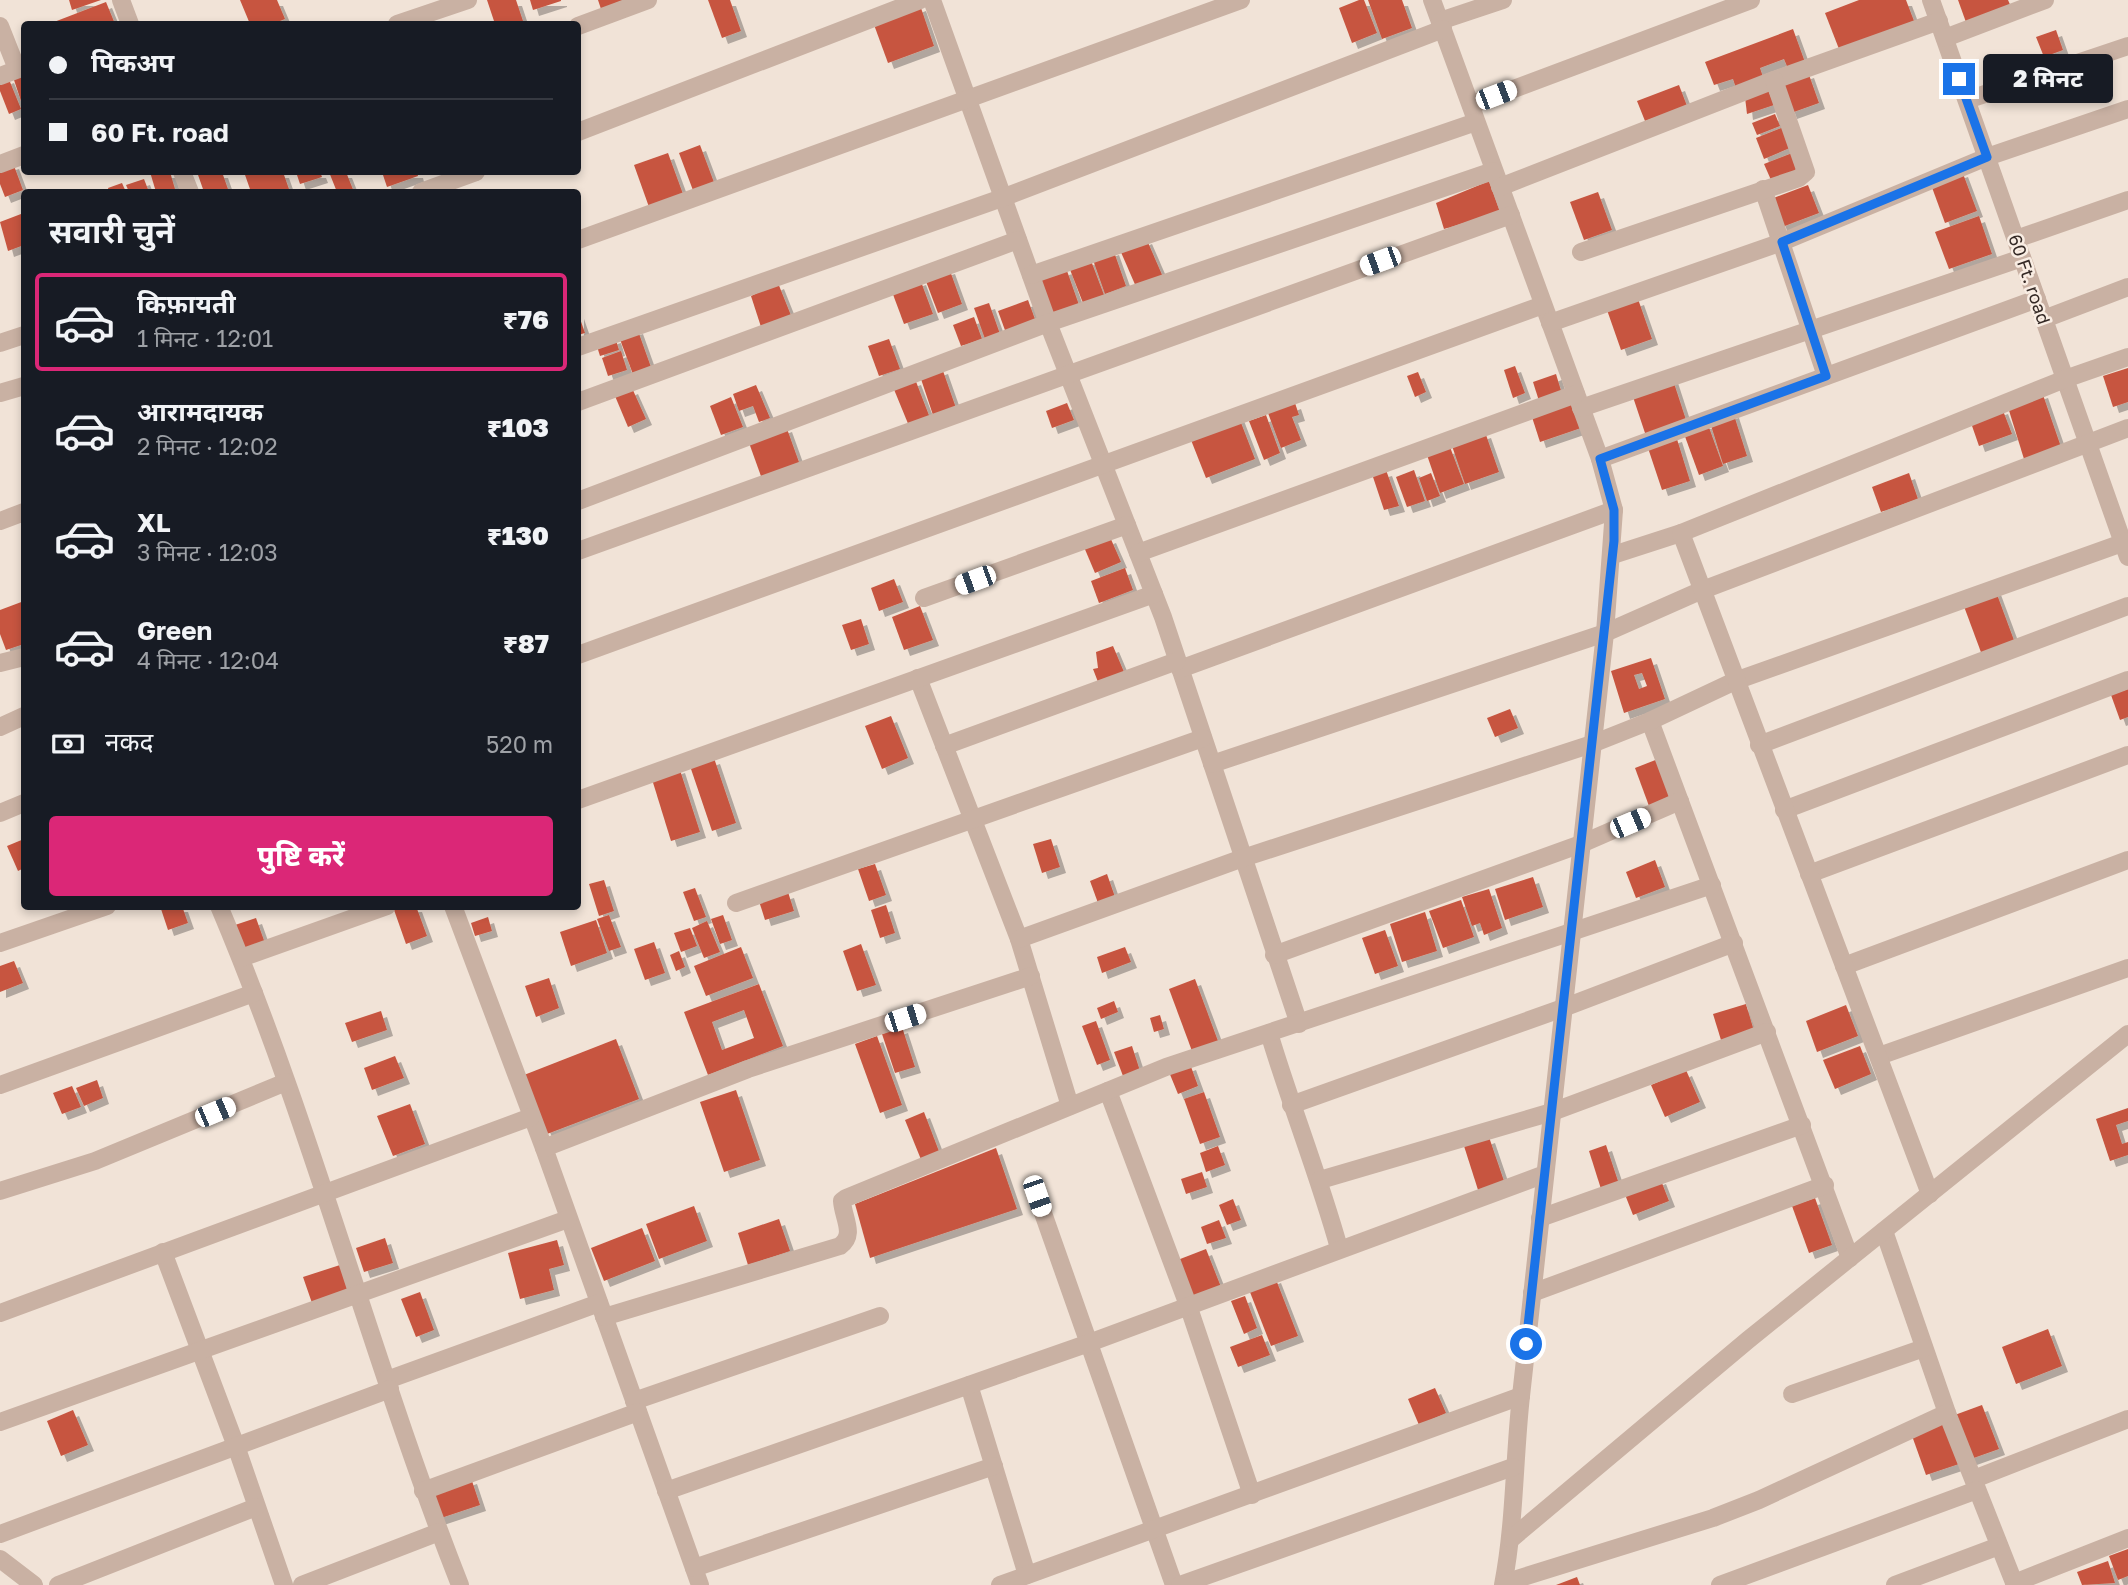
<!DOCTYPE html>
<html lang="hi">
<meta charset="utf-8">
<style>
:root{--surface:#171b24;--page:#242831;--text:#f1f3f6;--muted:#9ea1a6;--line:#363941;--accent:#db2777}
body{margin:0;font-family:"Golos Text","Noto Sans Devanagari",sans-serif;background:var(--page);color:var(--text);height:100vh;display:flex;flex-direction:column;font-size:26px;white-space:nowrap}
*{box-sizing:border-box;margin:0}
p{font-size:23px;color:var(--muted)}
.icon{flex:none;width:38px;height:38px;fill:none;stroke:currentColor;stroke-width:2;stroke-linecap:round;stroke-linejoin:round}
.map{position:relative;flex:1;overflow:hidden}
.sheet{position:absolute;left:21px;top:189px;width:560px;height:721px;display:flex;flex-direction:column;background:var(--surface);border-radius:7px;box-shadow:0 4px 10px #0003}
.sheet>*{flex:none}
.guide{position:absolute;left:21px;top:21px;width:560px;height:154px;border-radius:7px;box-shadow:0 4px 10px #0003;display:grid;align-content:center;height:154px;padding:0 28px;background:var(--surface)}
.end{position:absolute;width:32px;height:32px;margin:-16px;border:9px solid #1a73e8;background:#fff;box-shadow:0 0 0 4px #fff}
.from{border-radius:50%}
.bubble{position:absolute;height:49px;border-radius:7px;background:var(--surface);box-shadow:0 4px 10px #0003;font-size:23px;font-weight:800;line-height:49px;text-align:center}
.car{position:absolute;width:21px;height:42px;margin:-21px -10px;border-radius:9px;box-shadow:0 0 5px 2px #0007;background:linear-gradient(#fff 24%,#345 0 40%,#fff 0 76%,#345 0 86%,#fff 0)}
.guide b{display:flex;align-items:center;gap:24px;height:66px;font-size:26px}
.guide b+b{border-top:2px solid var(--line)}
.guide i{width:18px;height:18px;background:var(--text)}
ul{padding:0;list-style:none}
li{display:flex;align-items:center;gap:21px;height:98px;margin:0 14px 10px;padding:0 14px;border:4px solid transparent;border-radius:7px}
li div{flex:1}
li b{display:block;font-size:26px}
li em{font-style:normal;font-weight:800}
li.selected{border-color:var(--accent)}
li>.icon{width:63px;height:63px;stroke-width:1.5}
h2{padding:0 28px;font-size:32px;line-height:84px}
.pay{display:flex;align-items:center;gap:18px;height:77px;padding:0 28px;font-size:26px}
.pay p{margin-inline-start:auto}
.cta{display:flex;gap:14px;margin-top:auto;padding:14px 28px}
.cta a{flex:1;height:80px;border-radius:7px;background:var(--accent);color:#fff;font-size:28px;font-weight:800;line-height:80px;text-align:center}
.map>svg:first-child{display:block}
</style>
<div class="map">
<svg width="2128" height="1585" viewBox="0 0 2128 1585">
<defs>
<filter id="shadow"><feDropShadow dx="6" dy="6" stdDeviation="0" flood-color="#0004"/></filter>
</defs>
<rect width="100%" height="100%" fill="#f1e3d7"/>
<g fill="#c7553f" fill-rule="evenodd" filter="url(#shadow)">
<path d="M69 0H101L72 10Z"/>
<path d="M240 0H277L285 19 272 24H250Z"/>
<path d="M487 0H516L524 24H495Z"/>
<path d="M530 0H561V1L533 10Z"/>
<path d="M598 0H624L601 9Z"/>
<path d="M708 0H730L741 31 722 38Z"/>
<path d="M1359 0H1364L1377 33 1352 43 1339 8Z"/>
<path d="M1368 0H1402L1412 28 1382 39Z"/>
<path d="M1859 0H1906L1914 21 1839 49 1825 13Z"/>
<path d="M1958 0H2008L2012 9 1967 25Z"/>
<path d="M106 2 115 24H55L54 22Z"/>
<path d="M920 5 934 46 888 63 873 22Z"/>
<path d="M1793 29 1806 65 1789 71 1784 59 1760 68 1764 80 1737 91 1733 79 1714 85 1705 62Z"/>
<path d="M2056 30 2063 50 2044 57 2036 37Z"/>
<path d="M24 70V110L12 74Z"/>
<path d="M1808 72 1819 103 1791 113 1780 82Z"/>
<path d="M8 77 21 109 9 114 0 91V80Z"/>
<path d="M1679 85 1687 106 1645 121 1637 101Z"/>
<path d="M1767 87 1774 105 1747 114 1745 97Z"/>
<path d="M1775 114 1780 126 1757 135 1752 123Z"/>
<path d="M1784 127 1792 147 1764 159 1756 138Z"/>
<path d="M700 145 715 185 694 193 679 153Z"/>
<path d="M1795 152 1801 168 1771 180 1764 164Z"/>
<path d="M668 153 683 194 649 207 634 165Z"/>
<path d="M13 163 23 190 5 197 0 184V167Z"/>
<path d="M1962 171 1977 211 1945 223 1930 182Z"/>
<path d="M150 172H170L175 189 156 192Z"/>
<path d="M197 172H222L229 192H204Z"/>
<path d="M244 172H283L290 192H251Z"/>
<path d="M296 172H320L322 177 300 184Z"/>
<path d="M329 172H346L354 192H337Z"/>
<path d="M382 172H417L418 176 387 187Z"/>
<path d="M144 179 149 192H129L126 185Z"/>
<path d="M1489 181 1500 212 1444 229 1436 203Z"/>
<path d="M122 183 126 192H109L108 188Z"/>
<path d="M1808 185 1819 213 1782 227 1771 199Z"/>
<path d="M1598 192 1612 230 1584 240 1570 202Z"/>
<path d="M21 214 24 225V245L8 251 0 222Z"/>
<path d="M1979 216 1992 254 1949 269 1935 232Z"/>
<path d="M1146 238 1163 277 1137 289 1120 250Z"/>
<path d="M1113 249 1126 286 1105 294 1092 257Z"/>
<path d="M1090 258 1104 295 1083 303 1069 267Z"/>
<path d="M949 268 962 304 938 313 924 276Z"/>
<path d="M1066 268 1079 305 1051 315 1037 279Z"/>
<path d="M920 279 933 314 904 324 891 289Z"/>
<path d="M778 283 794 323 763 333 751 296Z"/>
<path d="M1638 299 1652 339 1621 350 1607 310Z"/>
<path d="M1028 300 1036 322 1006 333 998 311Z"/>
<path d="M989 303 1000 334 985 339 974 308Z"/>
<path d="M578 313 585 333 578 335Z"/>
<path d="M974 317 982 339 961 346 953 325Z"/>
<path d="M637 328 652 370 634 377 618 334Z"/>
<path d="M615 337 619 350 600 356 596 343Z"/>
<path d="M889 339 900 369 879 376 868 346Z"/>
<path d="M621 351 627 370 608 376 602 358Z"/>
<path d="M1515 366 1525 393 1513 398 1504 370Z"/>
<path d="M942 368 956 408 933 415 920 376Z"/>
<path d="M2128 368V402L2113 407 2103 376Z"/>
<path d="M1418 372 1426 392 1415 397 1407 376Z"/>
<path d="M1556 374 1562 394 1539 401 1533 382Z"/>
<path d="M1672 377 1688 426 1647 439 1631 391Z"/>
<path d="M915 379 930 418 909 426 893 387Z"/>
<path d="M756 385 770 418 759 422 753 406 739 411 733 394Z"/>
<path d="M632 388 646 419 628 427 615 396Z"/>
<path d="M2042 392 2061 447 2024 459 2007 404Z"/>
<path d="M731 397 743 427 721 435 710 406Z"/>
<path d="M1572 401 1581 428 1540 442 1531 414Z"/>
<path d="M1067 403 1074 420 1052 428 1046 411Z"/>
<path d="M1295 403 1299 415 1292 417 1301 440 1281 448 1268 413Z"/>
<path d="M2002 408 2012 434 1979 446 1970 420Z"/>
<path d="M1733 412 1747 456 1723 464 1709 419Z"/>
<path d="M1238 415 1255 459 1206 478 1189 435Z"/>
<path d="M1266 415 1280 453 1264 460 1249 421Z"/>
<path d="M1707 422 1723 466 1699 475 1683 431Z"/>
<path d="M786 426 800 465 762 479 748 440Z"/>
<path d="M1485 432 1499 472 1465 484 1451 443Z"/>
<path d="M1676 436 1690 481 1662 490 1647 445Z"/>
<path d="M1450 447 1464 484 1440 493 1427 455Z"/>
<path d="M1386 470 1399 506 1384 510 1372 474Z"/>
<path d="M1414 470 1425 501 1407 507 1396 477Z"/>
<path d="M1431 473 1440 496 1427 501 1419 478Z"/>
<path d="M1909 473 1918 499 1881 512 1872 487Z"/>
<path d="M1110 537 1121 562 1095 573 1084 547Z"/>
<path d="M1125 568 1133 590 1099 603 1091 581Z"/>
<path d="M894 579 903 602 879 611 871 588Z"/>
<path d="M1995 589 2015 643 1982 655 1962 601Z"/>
<path d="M24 601V644L6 650 0 634V610Z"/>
<path d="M920 606 933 640 904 650 892 617Z"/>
<path d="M861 619 869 644 851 650 842 625Z"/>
<path d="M1113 646 1124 672 1098 682 1093 669 1098 668 1096 652Z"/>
<path d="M1651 658 1665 699 1624 713 1611 671ZM1642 673 1647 686 1639 689 1634 675Z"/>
<path d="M2128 689V717L2120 720 2111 695Z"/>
<path d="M1510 709 1518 728 1495 737 1487 718Z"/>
<path d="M891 716 908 758 882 769 865 726Z"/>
<path d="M714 758 736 823 712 831 690 766Z"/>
<path d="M1658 759 1672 797 1649 806 1635 768Z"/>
<path d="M679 767 700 832 671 841 651 776Z"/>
<path d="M24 839V868L18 871 7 846Z"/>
<path d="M1051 839 1060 867 1042 873 1033 844Z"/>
<path d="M1655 860 1665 887 1636 898 1626 872Z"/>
<path d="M875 864 886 895 869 901 858 869Z"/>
<path d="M1107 874 1115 897 1098 903 1090 881Z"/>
<path d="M1533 877 1543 907 1505 920 1495 889Z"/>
<path d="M604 880 614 911 599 916 589 884Z"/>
<path d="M695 888 706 917 694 921 683 892Z"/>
<path d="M1489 889 1502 928 1484 935 1480 923 1472 926 1462 897Z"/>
<path d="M788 892 794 911 765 920 759 901Z"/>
<path d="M1461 900 1474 937 1443 948 1429 911Z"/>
<path d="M886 905 895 933 880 938 871 910Z"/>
<path d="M160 906H182L188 923 168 930Z"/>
<path d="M416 906 427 936 406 944 393 907Z"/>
<path d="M1425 912 1437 951 1402 962 1390 924Z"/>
<path d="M609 915 621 947 609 951 597 919Z"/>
<path d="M723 915 732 940 720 944 711 919Z"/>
<path d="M488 917 492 931 475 936 471 923Z"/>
<path d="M256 918 266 946 244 953 235 925Z"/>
<path d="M596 920 607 953 571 966 560 932Z"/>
<path d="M707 921 720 952 704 958 692 928Z"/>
<path d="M690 928 697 946 681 952 674 933Z"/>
<path d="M1385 930 1398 966 1375 974 1362 938Z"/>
<path d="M654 942 665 973 645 980 634 949Z"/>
<path d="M861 944 876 985 857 991 843 951Z"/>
<path d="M741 947 753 978 706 996 694 966Z"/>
<path d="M1125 947 1131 962 1102 973 1097 957Z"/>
<path d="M679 951 685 967 676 971 670 955Z"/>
<path d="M14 961 23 983 0 992V966Z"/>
<path d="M549 978 559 1008 536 1017 525 986Z"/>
<path d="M1195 979 1218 1041 1192 1051 1169 989Z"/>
<path d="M759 984 783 1046 708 1075 684 1012ZM744 1010 754 1038 722 1050 712 1022Z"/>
<path d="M1114 1001 1118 1012 1101 1019 1097 1008Z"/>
<path d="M1746 1004 1754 1031 1721 1040 1713 1014Z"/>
<path d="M1846 1005 1858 1036 1817 1052 1806 1021Z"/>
<path d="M381 1011 387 1030 352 1042 345 1023Z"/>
<path d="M1160 1015 1164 1029 1154 1032 1150 1018Z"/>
<path d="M1096 1021 1110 1060 1097 1065 1082 1026Z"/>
<path d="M902 1027 915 1067 895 1073 882 1034Z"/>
<path d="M877 1036 902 1105 880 1113 855 1044Z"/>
<path d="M616 1039 639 1099 547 1134 524 1075Z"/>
<path d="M1132 1046 1140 1071 1123 1076 1114 1052Z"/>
<path d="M1860 1046 1871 1074 1835 1089 1823 1060Z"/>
<path d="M395 1056 404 1078 372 1090 364 1068Z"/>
<path d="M1190 1064 1198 1086 1178 1094 1169 1072Z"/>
<path d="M1686 1070 1700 1102 1665 1117 1651 1085Z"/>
<path d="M97 1080 103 1098 84 1106 76 1088Z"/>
<path d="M72 1086 81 1107 62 1114 53 1093Z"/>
<path d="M736 1090 760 1160 724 1172 700 1102Z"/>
<path d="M1204 1092 1220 1137 1200 1144 1184 1099Z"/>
<path d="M410 1104 425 1144 393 1156 377 1116Z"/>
<path d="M2128 1108V1121L2116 1125 2122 1144 2128 1142V1155L2110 1161 2096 1119Z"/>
<path d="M924 1112 940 1154 922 1162 905 1120Z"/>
<path d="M1489 1137 1505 1184 1479 1193 1464 1146Z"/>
<path d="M1606 1145 1619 1184 1601 1189 1589 1151Z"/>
<path d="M1218 1146 1225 1165 1206 1172 1200 1153Z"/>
<path d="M996 1148 1017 1209 870 1258 855 1204Z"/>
<path d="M1202 1172 1207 1187 1186 1194 1181 1179Z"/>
<path d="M1660 1178 1669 1201 1633 1215 1624 1192Z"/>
<path d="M1815 1198 1832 1245 1809 1253 1792 1206Z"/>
<path d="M1233 1199 1241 1220 1227 1225 1219 1205Z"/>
<path d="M694 1206 707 1241 659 1259 646 1224Z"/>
<path d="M779 1219 790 1251 748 1265 738 1233Z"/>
<path d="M1219 1220 1226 1238 1207 1244 1201 1227Z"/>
<path d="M642 1228 655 1261 604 1281 591 1248Z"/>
<path d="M385 1238 393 1263 364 1272 356 1248Z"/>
<path d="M557 1240 564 1265 549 1269 554 1290 520 1299 508 1253Z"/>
<path d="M1206 1249 1221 1287 1191 1299 1175 1261Z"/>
<path d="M340 1265 349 1291 312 1303 303 1277Z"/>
<path d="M1275 1277 1298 1336 1271 1346 1248 1287Z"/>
<path d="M420 1292 434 1330 416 1337 401 1299Z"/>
<path d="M1245 1296 1257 1328 1244 1334 1231 1301Z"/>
<path d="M2048 1329 2062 1366 2016 1384 2002 1347Z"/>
<path d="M1262 1335 1270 1355 1238 1367 1230 1347Z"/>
<path d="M1435 1388 1446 1413 1419 1425 1408 1399Z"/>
<path d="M1982 1405 1999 1449 1968 1460 1952 1416Z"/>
<path d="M73 1410 88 1445 61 1456 47 1421Z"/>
<path d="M1947 1420 1962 1463 1926 1475 1911 1433Z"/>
<path d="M471 1478 480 1505 438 1519 429 1492Z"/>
<path d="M2128 1549V1576L2118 1580 2109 1556Z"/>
<path d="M2108 1561 2115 1583 2082 1585 2077 1572Z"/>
<path d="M1577 1577 1580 1585H1556Z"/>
</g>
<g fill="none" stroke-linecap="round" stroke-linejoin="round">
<g stroke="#c9b1a3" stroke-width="18">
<path d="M121 0 130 24"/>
<path d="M932 0 1048 323 1163 617 1299 1024"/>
<path d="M1432 0 1600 459 1614 510 1605 633 1521 1396C1514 1459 1515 1523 1503 1585"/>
<path d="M1931 0 2128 557"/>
<path d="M1440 21 1503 0"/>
<path d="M397 24 468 0"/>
<path d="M0 26 17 69"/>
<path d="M578 26 648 0"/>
<path d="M1945 38 2045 0"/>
<path d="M0 76 24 67"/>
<path d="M1967 100 2128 46"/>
<path d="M1471 105 1751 0"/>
<path d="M578 132 920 0"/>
<path d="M0 164 24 155"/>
<path d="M182 172 190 192"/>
<path d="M1500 187 1774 80 1939 21"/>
<path d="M1763 189 1826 376"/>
<path d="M421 192 476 172"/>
<path d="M2016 239 2128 200"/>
<path d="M578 240 1241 0"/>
<path d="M1581 252 1799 178 1806 172 1774 80"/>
<path d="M1031 275 1476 122"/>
<path d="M2044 319 2128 287"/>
<path d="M1550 323 1782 242 1987 157 2128 109"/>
<path d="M0 343 24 335"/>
<path d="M578 347 1002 198 1443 29"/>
<path d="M0 393 24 386"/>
<path d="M578 402 1018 240"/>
<path d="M1581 408 2022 258"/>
<path d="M1600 459 2037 299"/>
<path d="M578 501 1048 323 1493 171"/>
<path d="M0 521 24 512"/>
<path d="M578 551 1511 215"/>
<path d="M1138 553 1576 394"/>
<path d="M1613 555 1681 533"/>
<path d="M924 598 1127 525"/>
<path d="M578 655 1543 305"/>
<path d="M0 663 24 657"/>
<path d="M1180 669 1614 510"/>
<path d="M918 678 1019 939 1070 1106"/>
<path d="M1650 721 1850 1258"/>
<path d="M0 727 24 716"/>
<path d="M1759 745 2128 606"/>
<path d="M944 746 1177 661"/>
<path d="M1212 764 1605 633 1700 591 2128 428"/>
<path d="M578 800 1154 594"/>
<path d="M1784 810 2128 680"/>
<path d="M0 813 24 803"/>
<path d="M1809 874 2128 755"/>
<path d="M736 903 1203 738"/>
<path d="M219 906C313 1128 372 1362 460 1585"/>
<path d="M453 906 544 1148 700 1585"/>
<path d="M1019 939 1243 858 1592 744 1650 721 1735 681 2128 541"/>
<path d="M0 943 107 906"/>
<path d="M1274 955 1581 844 1680 801"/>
<path d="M241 958 387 906"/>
<path d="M1844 966 2128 860"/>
<path d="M1269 1033C1291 1106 1319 1176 1339 1248"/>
<path d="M1879 1056 2128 968"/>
<path d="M0 1085 254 993"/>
<path d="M1108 1091 1188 1305 1252 1495"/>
<path d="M1291 1105 1563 1008 1734 943"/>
<path d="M544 1148 748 1069 1031 976"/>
<path d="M1320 1180 1552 1112 1767 1032"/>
<path d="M0 1191 95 1161 286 1082"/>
<path d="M1930 1194 1681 533 2065 379 2128 357"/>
<path d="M1037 1196 1174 1585"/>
<path d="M1540 1218 1802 1125"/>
<path d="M1884 1231 1947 1413 2015 1585"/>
<path d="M163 1252 236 1446 284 1585"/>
<path d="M1532 1293 1825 1185"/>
<path d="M0 1313 531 1117"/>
<path d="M604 1317 840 1246C856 1235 843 1218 842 1201L846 1198 1166 1067 1712 885"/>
<path d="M387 1380 599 1303"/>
<path d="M969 1385 1027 1575"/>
<path d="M1792 1394 1924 1348"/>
<path d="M634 1401 880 1316"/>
<path d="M0 1422 568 1219"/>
<path d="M1974 1479 2128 1419"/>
<path d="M423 1491 638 1412"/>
<path d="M666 1491 1089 1343 1545 1174"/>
<path d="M0 1534 390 1389"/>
<path d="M1511 1539 1748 1340 2128 1034"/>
<path d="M0 1559 34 1585"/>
<path d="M694 1568 994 1466"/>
<path d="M1504 1583 1713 1518 1759 1500 1947 1413"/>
<path d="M2014 1583 2128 1538"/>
<path d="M58 1585 256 1507"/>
<path d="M302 1585 439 1532"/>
<path d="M1000 1585 1521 1396"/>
<path d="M1180 1585 1513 1467"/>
<path d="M1720 1585 1977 1490"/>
<path d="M1895 1585 1999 1546"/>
</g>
</g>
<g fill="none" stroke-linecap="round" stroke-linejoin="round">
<path stroke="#1a73e8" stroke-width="9" d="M1526 1344 1614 541V510L1600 459 1826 376 1782 242 1987 157 1959 79"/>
</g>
<g text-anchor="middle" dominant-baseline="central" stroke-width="5" stroke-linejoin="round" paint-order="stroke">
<g font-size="18" fill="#342925" stroke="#f9ede3">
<text transform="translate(2030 279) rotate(71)">60 Ft. road</text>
</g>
</g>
</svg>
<i class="end from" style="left:1526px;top:1344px"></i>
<i class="end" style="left:1959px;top:79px"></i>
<div class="bubble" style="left:1983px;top:54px;width:130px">2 मिनट</div>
<i class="car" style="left:1496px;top:95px;rotate:69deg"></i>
<i class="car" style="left:1380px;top:261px;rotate:250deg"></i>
<i class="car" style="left:975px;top:580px;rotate:250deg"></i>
<i class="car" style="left:1630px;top:823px;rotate:67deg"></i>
<i class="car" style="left:905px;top:1018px;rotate:72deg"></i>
<i class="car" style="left:215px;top:1112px;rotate:67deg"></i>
<i class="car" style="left:1037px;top:1196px;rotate:161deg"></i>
<div class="guide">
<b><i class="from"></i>पिकअप</b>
<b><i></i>60 Ft. road</b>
</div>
<section class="sheet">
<h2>सवारी चुनें</h2>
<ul>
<li class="selected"><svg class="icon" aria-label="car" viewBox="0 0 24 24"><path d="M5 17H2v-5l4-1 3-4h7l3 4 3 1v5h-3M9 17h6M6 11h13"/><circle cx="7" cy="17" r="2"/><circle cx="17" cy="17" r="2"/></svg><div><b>किफ़ायती</b><p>1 मिनट · 12:01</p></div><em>₹76</em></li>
<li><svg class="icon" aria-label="car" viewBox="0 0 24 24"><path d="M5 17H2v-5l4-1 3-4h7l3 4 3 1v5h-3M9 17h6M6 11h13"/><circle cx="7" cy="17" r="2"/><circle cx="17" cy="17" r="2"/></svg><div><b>आरामदायक</b><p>2 मिनट · 12:02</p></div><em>₹103</em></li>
<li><svg class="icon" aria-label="car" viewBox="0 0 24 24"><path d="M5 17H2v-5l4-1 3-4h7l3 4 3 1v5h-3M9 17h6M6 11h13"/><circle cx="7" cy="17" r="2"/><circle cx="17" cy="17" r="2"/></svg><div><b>XL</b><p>3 मिनट · 12:03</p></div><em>₹130</em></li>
<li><svg class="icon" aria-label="car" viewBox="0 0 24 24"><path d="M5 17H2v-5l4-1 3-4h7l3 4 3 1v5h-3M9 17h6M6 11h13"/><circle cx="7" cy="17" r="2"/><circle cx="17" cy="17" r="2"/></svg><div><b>Green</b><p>4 मिनट · 12:04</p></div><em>₹87</em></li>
</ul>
<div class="pay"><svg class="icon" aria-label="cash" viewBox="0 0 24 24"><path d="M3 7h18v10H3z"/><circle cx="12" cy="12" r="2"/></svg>नकद<p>520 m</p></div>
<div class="cta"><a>पुष्टि करें</a></div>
</section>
</div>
